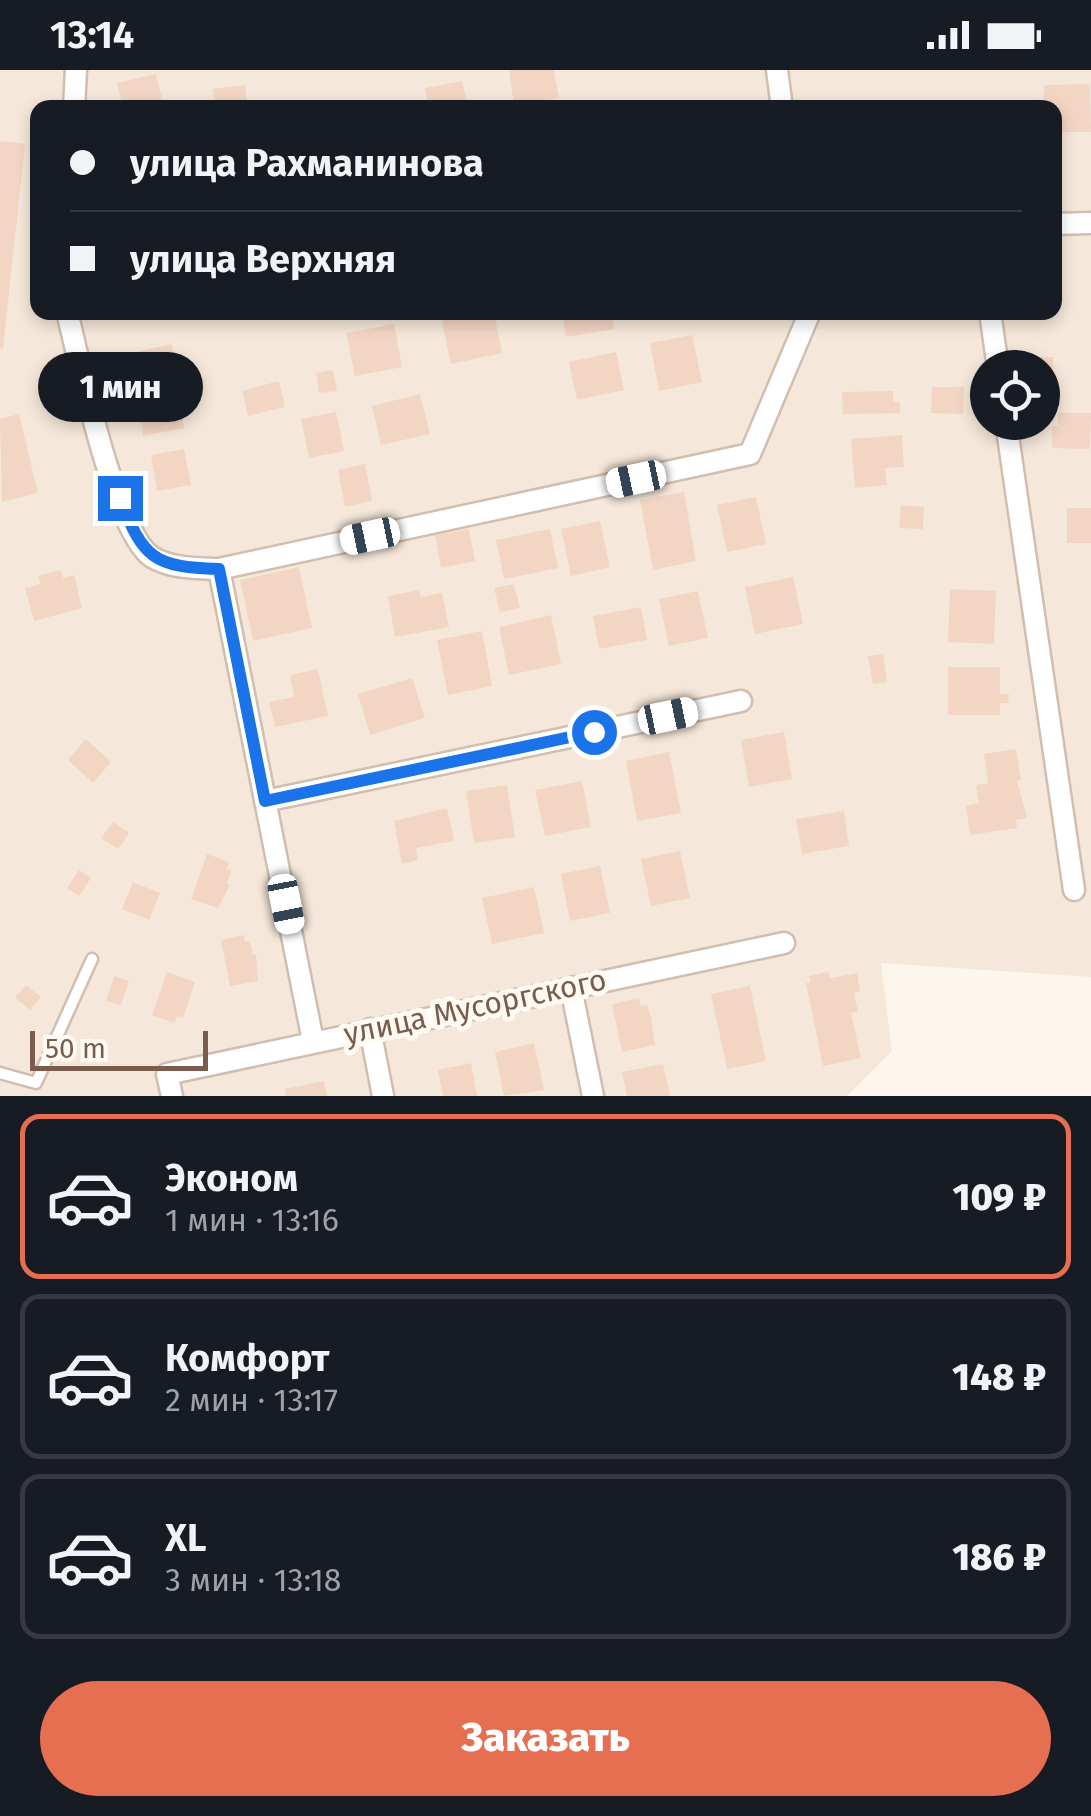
<!DOCTYPE html>
<html lang="ru">
<meta charset="utf-8">
<style>
:root{--surface:#171b24;--page:#242831;--text:#f1f3f6;--muted:#9ea1a6;--line:#363941;--accent:#e76f51}
body{margin:0;font-family:"Fira Sans",sans-serif;background:var(--page);color:var(--text);height:100vh;display:flex;flex-direction:column;font-size:38px;white-space:nowrap}
*{box-sizing:border-box;margin:0}
p{font-size:32px;color:var(--muted)}
.icon{flex:none;width:55px;height:55px;fill:none;stroke:currentColor;stroke-width:2;stroke-linecap:round;stroke-linejoin:round}
.map{position:relative;height:1026px;overflow:hidden}
.panel{display:flex;flex-direction:column;background:var(--surface);flex:1}
.panel>*{flex:none}
.hud{position:absolute;left:30px;top:30px;width:1032px;height:220px;border-radius:20px;box-shadow:0 5px 15px #0003;display:grid;align-content:center;height:220px;padding:0 40px;background:var(--surface)}
.tools{position:absolute;left:970px;top:280px;display:grid;gap:20px}
.tools a{display:grid;place-items:center;width:90px;height:90px;border-radius:50%;background:var(--surface);box-shadow:0 5px 15px #0003;font-size:50px}
.scale{position:absolute;left:30px;bottom:25px;width:178px;box-sizing:border-box;padding-left:10px;border:5px solid #7a5c4d;border-top:0;font-size:28px;line-height:35px;white-space:nowrap;color:#7a5c4d;-webkit-text-stroke:8px #fffaf3;paint-order:stroke}
.end{position:absolute;width:45px;height:45px;margin:-22px;border:12px solid #1a73e8;background:#fff;box-shadow:0 0 0 5px #fff}
.from{border-radius:50%}
.bubble{position:absolute;height:70px;border-radius:35px;background:var(--surface);box-shadow:0 5px 15px #0003;font-size:32px;font-weight:800;line-height:70px;text-align:center}
.car{position:absolute;width:30px;height:60px;margin:-30px -15px;border-radius:12px;box-shadow:0 0 8px 2px #0007;background:linear-gradient(#fff 24%,#345 0 40%,#fff 0 76%,#345 0 86%,#fff 0)}
.hud b{display:flex;align-items:center;gap:35px;height:95px;font-size:38px}
.hud b+b{border-top:2px solid var(--line)}
.hud i{width:25px;height:25px;background:var(--text)}
ul{padding:18px 0 0;list-style:none}
li{display:flex;align-items:center;gap:30px;height:165px;margin:0 20px 15px;padding:0 20px;border:5px solid var(--line);border-radius:20px}
li div{flex:1}
li b{display:block;font-size:38px}
li em{font-style:normal;font-weight:800}
li.on{border-color:var(--accent)}
li>.icon{width:90px;height:90px;stroke-width:1.5}
.action{display:flex;gap:20px;margin-top:auto;padding:20px 40px}
.action a{flex:1;height:115px;border-radius:60px;background:var(--accent);color:#fff;font-size:40px;font-weight:800;line-height:115px;text-align:center}
.status{display:flex;justify-content:space-between;align-items:center;height:70px;padding:0 50px;background:var(--surface);direction:ltr}
.status svg{height:28px;fill:currentColor}
.map>svg:first-child{display:block}
</style>
<div class="status"><b>13:14</b><svg viewBox="0 0 49 12"><path d="M0 12V9h3v3zM5 12V6h3v6zM10 12V3h3v9zM15 12V0h3v12zM26 1h20v11H26zM47 4h2v5h-2z"/></svg></div>
<div class="map">
<svg width="1091" height="1026" viewBox="0 0 1091 1026">
<rect width="100%" height="100%" fill="#fdf6ec"/>
<path fill="#f5e8da" fill-rule="evenodd" d="M0 0H1091V907L881 893 892 981 847 1026H0ZM38 38H1055V242H38ZM988 298H1042V352H988Z"/>
<g fill="#f3d5c3">
<path d="M509 0H554L559 28 514 35Z"/>
<path d="M156 4 164 38H123L117 13Z"/>
<path d="M462 11 468 38H429L425 18Z"/>
<path d="M1090 14 1091 62H1055V38H1044V15Z"/>
<path d="M245 15 248 38H216L213 19Z"/>
<path d="M0 71 25 74 3 279 0 278Z"/>
<path d="M440 242H494L502 283 451 294Z"/>
<path d="M562 242H611L614 259 566 267Z"/>
<path d="M394 254 402 297 355 306 346 263Z"/>
<path d="M692 265 702 312 659 321 650 273Z"/>
<path d="M172 274 177 309 136 317 131 283Z"/>
<path d="M616 282 624 320 577 330 569 292Z"/>
<path d="M1021 287H1053V308H1042V298H1021Z"/>
<path d="M333 300 337 321 319 323 316 303Z"/>
<path d="M279 311 285 337 248 346 242 321Z"/>
<path d="M932 317H964L963 344 931 343Z"/>
<path d="M893 321V332H900V343L843 344 842 322Z"/>
<path d="M178 324 184 358 143 366 138 332Z"/>
<path d="M420 324 430 364 381 375 372 336Z"/>
<path d="M336 342 344 381 309 388 301 349Z"/>
<path d="M1058 343H1091L1090 379 1052 378V356H1058Z"/>
<path d="M19 344 38 423 2 432 0 349Z"/>
<path d="M902 365 904 397 885 398 887 415 855 418 851 369Z"/>
<path d="M184 379 191 415 157 421 151 385Z"/>
<path d="M365 394 372 431 345 437 338 400Z"/>
<path d="M684 422 696 491 653 500 640 430Z"/>
<path d="M756 427 766 474 727 482 717 435Z"/>
<path d="M901 435 924 437 923 459 899 458Z"/>
<rect x="1067" y="438" width="24" height="35"/>
<path d="M600 451 610 497 571 506 561 459Z"/>
<path d="M469 459 475 491 441 498 435 465Z"/>
<path d="M550 459 558 498 504 509 496 470Z"/>
<path d="M299 497 312 558 253 571 240 510Z"/>
<path d="M61 500 63 508 74 505 82 538 34 551 25 518 41 514 38 506Z"/>
<path d="M793 507 803 554 755 564 745 517Z"/>
<path d="M514 514 520 538 500 542 494 518Z"/>
<path d="M950 519 996 521 994 574 948 572Z"/>
<path d="M419 520 421 527 442 523 449 557 395 567 388 526Z"/>
<path d="M698 521 708 568 669 576 659 529Z"/>
<path d="M641 537 647 570 599 579 593 546Z"/>
<path d="M551 545 561 594 509 605 499 557Z"/>
<path d="M482 561 492 616 448 625 437 570Z"/>
<path d="M883 584 887 612 873 614 868 586Z"/>
<path d="M948 597H1000V624H1009L1008 633H1000V645H948Z"/>
<path d="M318 599 328 646 275 657 269 632 294 627 290 605Z"/>
<path d="M412 608 425 648 370 665 358 624Z"/>
<path d="M784 662 792 709 749 717 741 670Z"/>
<path d="M86 669 111 692 93 713 68 690Z"/>
<path d="M1016 679 1021 710 1017 711 1027 748 1016 750 1017 758 970 765 966 736 979 733 976 715 988 713 984 684Z"/>
<path d="M669 682 681 743 637 751 626 691Z"/>
<path d="M582 711 591 757 545 766 535 720Z"/>
<path d="M507 715 515 767 474 773 466 721Z"/>
<path d="M447 738 454 771 416 778 418 790 402 794 394 751Z"/>
<path d="M844 741 849 776 802 784 796 749Z"/>
<path d="M113 752 129 763 118 779 101 768Z"/>
<path d="M680 781 690 828 651 836 641 789Z"/>
<path d="M207 784 229 792 227 799 231 801 227 814 230 815 218 838 191 829Z"/>
<path d="M600 796 610 843 570 851 561 804Z"/>
<path d="M79 800 91 808 79 826 67 818Z"/>
<path d="M133 812 160 823 149 850 122 839Z"/>
<path d="M534 817 544 863 492 874 482 828Z"/>
<path d="M244 865 245 872 250 871 253 885 256 884 258 911 230 916 221 870Z"/>
<path d="M167 902 195 912 183 948 177 946 174 953 152 945Z"/>
<path d="M828 902 830 908 857 903 860 921 854 923 858 942 851 943 861 988 823 996 806 913 811 912 809 906Z"/>
<path d="M114 906 129 911 121 935 106 931Z"/>
<path d="M26 915 41 927 30 940 15 928Z"/>
<path d="M750 916 766 991 727 999 711 924Z"/>
<path d="M639 928 641 936 647 935 651 947 655 975 622 982 612 934Z"/>
<path d="M534 973 544 1020 504 1026 495 982Z"/>
<path d="M471 993 477 1026H443L438 1000Z"/>
<path d="M663 994 670 1026H627L622 1002Z"/>
<path d="M324 1011 327 1026H286L285 1019Z"/>
</g>
<g fill="none" stroke-linecap="round" stroke-linejoin="round">
<g stroke="#d1beb0" stroke-width="15">
<path id="lane" d="M0 1003 36 1013 92 889"/>
</g>
<g stroke="#d1beb0" stroke-width="25">
<g id="street">
<path d="M777 0 782 38"/>
<path d="M74 38 76 0"/>
<path d="M1055 154 1091 153"/>
<path d="M67 242C79 290 115 463 152 487 172 499 197 498 219 499L750 384 810 242"/>
<path d="M990 242 998 298"/>
<path d="M1006 352 1074 820"/>
<path d="M219 499 313 971"/>
<path d="M265 731 741 631"/>
<path d="M571 918 593 1026"/>
<path d="M370 959 383 1026"/>
<path d="M172 1026 167 1004 784 873"/>
</g>
</g>
<use href="#lane" stroke="#fff" stroke-width="10"/>
<use href="#street" stroke="#fff" stroke-width="20"/>
</g>
<g fill="none" stroke-linecap="round" stroke-linejoin="round">
<path stroke="#1a73e8" stroke-width="12" d="M120 428C143 489 154 497 219 499L265 731 594 662"/>
</g>
<g text-anchor="middle" dominant-baseline="central" stroke-width="10" stroke-linejoin="round" paint-order="stroke">
<g font-size="30" fill="#7a5c4d" stroke="#fffaf3">
<text transform="translate(475 937) rotate(-12)">улица Мусоргского</text>
</g>
</g>
</svg>
<div class="tools">
<a><svg class="icon" aria-label="locate" viewBox="0 0 24 24"><circle cx="12" cy="12" r="6"/><path d="M12 2v4M12 18v4M2 12h4M18 12h4"/></svg></a>
</div>
<div class="scale">50 m</div>
<i class="end from" style="left:594px;top:662px"></i>
<i class="end" style="left:120px;top:428px"></i>
<div class="bubble" style="left:38px;top:282px;width:165px">1 мин</div>
<i class="car" style="left:636px;top:409px;rotate:258deg"></i>
<i class="car" style="left:370px;top:466px;rotate:258deg"></i>
<i class="car" style="left:668px;top:646px;rotate:78deg"></i>
<i class="car" style="left:286px;top:834px;rotate:169deg"></i>
<div class="hud">
<b><i class="from"></i>улица Рахманинова</b>
<b><i></i>улица Верхняя</b>
</div>
</div>
<section class="panel">
<ul>
<li class="on"><svg class="icon" aria-label="car" viewBox="0 0 24 24"><path d="M5 17H2v-5l4-1 3-4h7l3 4 3 1v5h-3M9 17h6M6 11h13"/><circle cx="7" cy="17" r="2"/><circle cx="17" cy="17" r="2"/></svg><div><b>Эконом</b><p>1 мин · 13:16</p></div><em>109 ₽</em></li>
<li><svg class="icon" aria-label="car" viewBox="0 0 24 24"><path d="M5 17H2v-5l4-1 3-4h7l3 4 3 1v5h-3M9 17h6M6 11h13"/><circle cx="7" cy="17" r="2"/><circle cx="17" cy="17" r="2"/></svg><div><b>Комфорт</b><p>2 мин · 13:17</p></div><em>148 ₽</em></li>
<li><svg class="icon" aria-label="car" viewBox="0 0 24 24"><path d="M5 17H2v-5l4-1 3-4h7l3 4 3 1v5h-3M9 17h6M6 11h13"/><circle cx="7" cy="17" r="2"/><circle cx="17" cy="17" r="2"/></svg><div><b>XL</b><p>3 мин · 13:18</p></div><em>186 ₽</em></li>
</ul>
<div class="action"><a>Заказать</a></div>
</section>
